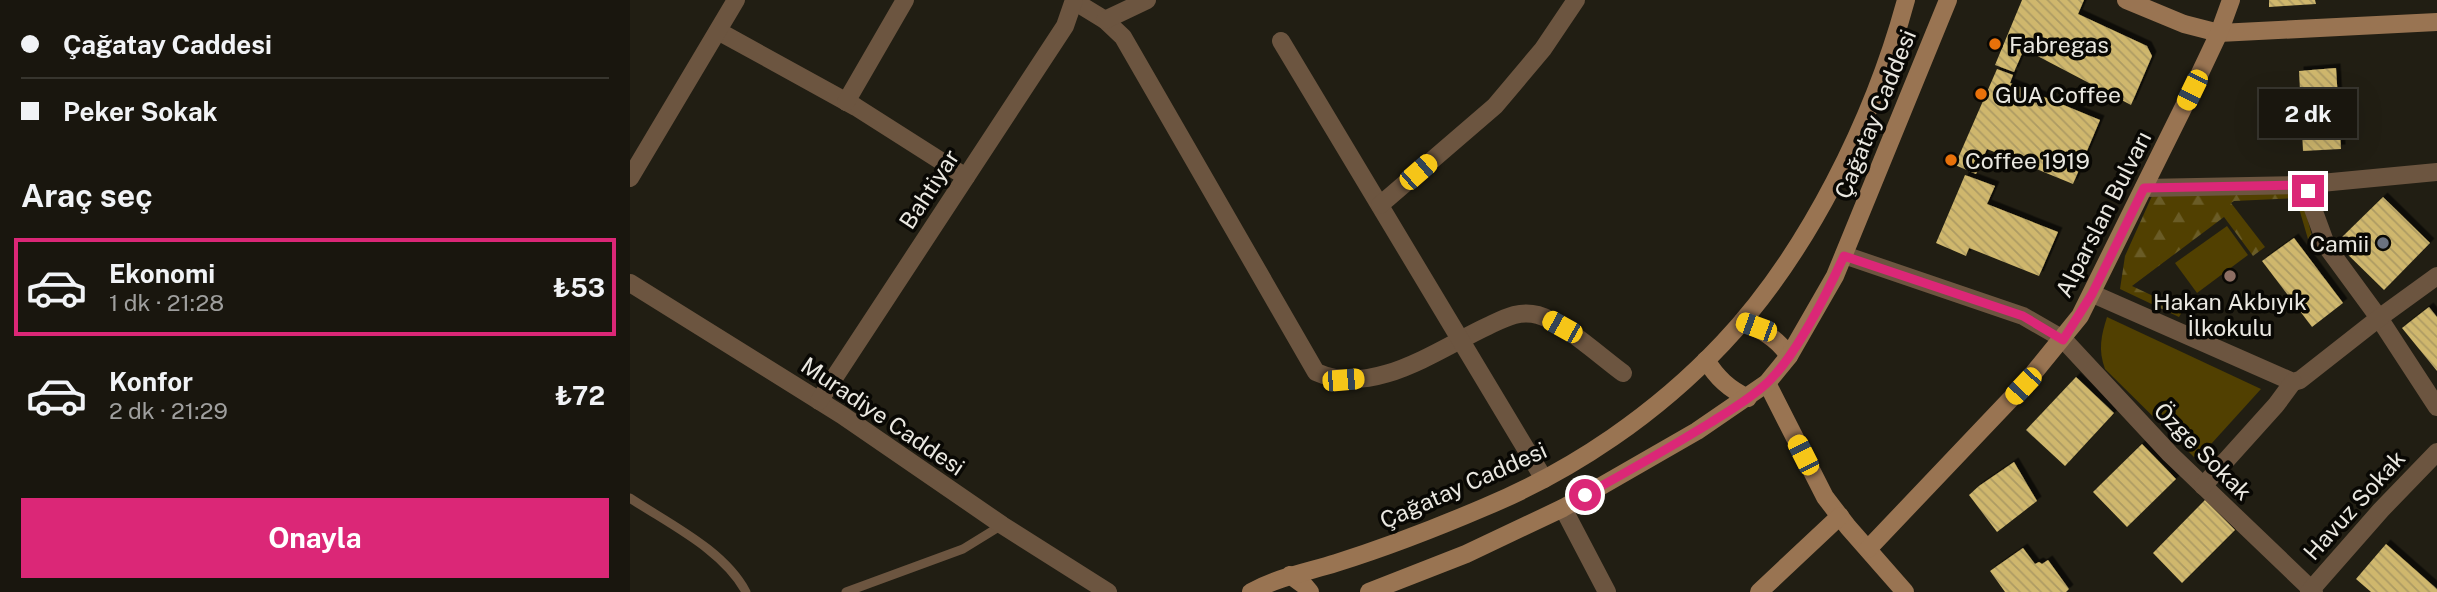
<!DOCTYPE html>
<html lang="tr">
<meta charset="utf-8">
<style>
:root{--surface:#19160e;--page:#221f17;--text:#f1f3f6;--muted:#9f9f9e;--line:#37352e;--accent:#db2777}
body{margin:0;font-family:"Public Sans",sans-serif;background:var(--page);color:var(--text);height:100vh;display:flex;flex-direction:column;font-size:26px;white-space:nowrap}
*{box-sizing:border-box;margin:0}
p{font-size:23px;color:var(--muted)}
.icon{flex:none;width:38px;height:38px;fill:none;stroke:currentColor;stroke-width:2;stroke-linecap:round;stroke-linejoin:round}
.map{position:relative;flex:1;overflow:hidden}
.sheet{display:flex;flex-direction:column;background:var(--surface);width:630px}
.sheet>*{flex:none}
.hud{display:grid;align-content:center;height:154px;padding:0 21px;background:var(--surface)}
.end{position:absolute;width:32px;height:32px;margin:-16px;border:9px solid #db2777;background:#fff;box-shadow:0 0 0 4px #fff}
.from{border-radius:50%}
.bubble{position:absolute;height:49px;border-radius:0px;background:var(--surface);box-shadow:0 7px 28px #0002,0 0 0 2px var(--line);font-size:23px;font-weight:700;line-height:49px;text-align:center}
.car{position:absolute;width:21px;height:42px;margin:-21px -10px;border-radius:9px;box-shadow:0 0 5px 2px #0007;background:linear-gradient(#f5c518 24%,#345 0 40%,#f5c518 0 76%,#345 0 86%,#f5c518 0)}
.hud b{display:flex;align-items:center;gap:24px;height:66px;font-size:26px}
.hud b+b{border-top:2px solid var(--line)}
.hud i{width:18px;height:18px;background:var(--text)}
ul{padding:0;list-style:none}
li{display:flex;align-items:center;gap:21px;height:98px;margin:0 14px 10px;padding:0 7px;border:4px solid transparent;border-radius:0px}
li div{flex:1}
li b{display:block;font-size:26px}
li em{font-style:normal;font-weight:700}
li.selected{border-color:var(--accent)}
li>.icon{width:63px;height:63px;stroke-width:1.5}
h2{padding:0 21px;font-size:32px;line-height:84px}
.button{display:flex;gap:14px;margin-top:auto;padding:14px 21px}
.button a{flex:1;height:80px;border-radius:0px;background:var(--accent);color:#fff;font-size:28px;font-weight:700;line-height:80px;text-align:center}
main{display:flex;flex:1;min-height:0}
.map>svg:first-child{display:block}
</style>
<main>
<section class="sheet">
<div class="hud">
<b><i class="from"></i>Çağatay Caddesi</b>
<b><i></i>Peker Sokak</b>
</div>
<h2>Araç seç</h2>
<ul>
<li class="selected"><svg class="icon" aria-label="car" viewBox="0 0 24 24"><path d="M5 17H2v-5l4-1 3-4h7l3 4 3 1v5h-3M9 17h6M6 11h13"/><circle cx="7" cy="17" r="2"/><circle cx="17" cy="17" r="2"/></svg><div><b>Ekonomi</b><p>1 dk · 21:28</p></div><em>₺53</em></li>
<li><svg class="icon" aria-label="car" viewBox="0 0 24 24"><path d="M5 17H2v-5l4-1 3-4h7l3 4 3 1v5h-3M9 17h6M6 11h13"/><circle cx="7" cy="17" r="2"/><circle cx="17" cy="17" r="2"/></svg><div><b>Konfor</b><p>2 dk · 21:29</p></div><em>₺72</em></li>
</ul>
<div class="button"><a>Onayla</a></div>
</section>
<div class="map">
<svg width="1807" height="592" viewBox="0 0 1807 592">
<defs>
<pattern id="forest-firs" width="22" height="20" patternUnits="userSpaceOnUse" patternTransform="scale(1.75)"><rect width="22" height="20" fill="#514001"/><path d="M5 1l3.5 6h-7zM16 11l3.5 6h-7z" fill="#6a5c26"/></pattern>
<pattern id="building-back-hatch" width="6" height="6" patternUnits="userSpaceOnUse" patternTransform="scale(1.75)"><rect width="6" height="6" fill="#cfb76d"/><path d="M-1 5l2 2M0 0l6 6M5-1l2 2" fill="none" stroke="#ad9b63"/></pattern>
<filter id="shadow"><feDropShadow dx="4.5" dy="-4.5" stdDeviation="0" flood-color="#0009"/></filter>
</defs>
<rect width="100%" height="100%" fill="#211e13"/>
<path fill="url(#forest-firs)" d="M1670 190 1684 244 1680 246 1666 198 1604 201 1601 203 1635 247 1623 256 1594 217 1502 286 1553 310 1549 317 1490 289 1495 256 1522 196Z"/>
<g fill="#514001">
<path d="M1597 226 1618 255 1567 293 1545 263Z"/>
<path d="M1477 317 1631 389 1572 454 1564 457 1475 369C1468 350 1471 336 1477 317Z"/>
</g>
<g fill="url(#building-back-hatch)" filter="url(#shadow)">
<path d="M1392 0H1454L1448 14 1517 46 1522 56 1501 105 1394 49 1384 72 1365 65Z"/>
<path d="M1639 0H1685L1686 4 1639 7Z"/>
<path d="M1706 68 1711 149 1673 151 1669 71Z"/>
<path d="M1367 69 1383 75 1380 83 1470 120 1443 184 1357 149 1346 174 1325 165Z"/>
<path d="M1335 175 1365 186 1357 204 1428 232 1409 276 1339 248 1336 256 1306 243Z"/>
<path d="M1753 197 1800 243 1754 290 1706 243Z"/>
<path d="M1664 238 1713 303 1682 327 1632 261Z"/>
<path d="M1799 307 1807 317V371L1772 328Z"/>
<path d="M1446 377 1484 413 1435 466 1396 430Z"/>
<path d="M1512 444 1546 479 1497 527 1463 492Z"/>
<path d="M1384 462 1407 501 1367 532 1339 495 1349 486Z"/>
<path d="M1575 500 1605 530 1552 583 1523 553Z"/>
<path d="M1756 544 1807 589V592H1741L1726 579Z"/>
<path d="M1393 548 1405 564 1409 562 1412 564 1418 560 1439 589 1436 592H1375L1360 571Z"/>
</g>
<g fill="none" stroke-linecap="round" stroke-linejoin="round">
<g stroke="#6c5540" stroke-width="9">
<path d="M0 498C39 524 94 550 116 592"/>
<path d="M216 592 333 549 372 525"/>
</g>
<g stroke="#6c5540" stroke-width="18">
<path d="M444 1 475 20 493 37 686 372C743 398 808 349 858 326 875 318 889 310 908 315 933 322 971 357 993 373"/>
<path d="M475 20 517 0"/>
<path d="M88 31 226 107 336 177"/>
<path d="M651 41 914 479"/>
<path d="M216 102 275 0"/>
<path d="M0 178 106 0"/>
<path d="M1670 185 1807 172"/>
<path d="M1514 188 1670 185 1675 187 1697 247 1749 318 1807 407"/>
<path d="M750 205 865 106 913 49 946 0"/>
<path d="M1214 255 1393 316 1433 339 1540 454 1684 592"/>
<path d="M0 283 212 415 372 525 478 592"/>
<path d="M1463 294 1663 382 1670 380 1749 318 1807 276"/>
<path d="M189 401 435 26 444 0"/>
<path d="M1573 486 1646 405 1663 382"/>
<path d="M933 508 977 592"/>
<path d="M1679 592 1751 510 1807 452"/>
</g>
<g stroke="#997452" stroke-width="18">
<path d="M1496 0 1554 24 1589 33 1807 22"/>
<path d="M1112 322C1132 330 1147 338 1159 356"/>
<path d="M1076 360C1087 378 1099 389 1118 398"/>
<path d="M1137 383 1195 497 1218 527 1275 592"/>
<path d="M1238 549 1393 386 1450 316 1562 90 1589 33 1601 0"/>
<path d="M660 575 675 586 680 592"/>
<path d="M621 592C648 577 677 572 706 563 757 547 806 528 855 507 944 470 1027 413 1093 343 1178 253 1244 118 1276 0"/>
<path d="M739 592 836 554 933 508 1067 431 1137 383 1159 356 1205 276 1318 0"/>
<path d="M1129 592 1210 516"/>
</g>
</g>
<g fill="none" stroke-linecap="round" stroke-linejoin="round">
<path stroke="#db2777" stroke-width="9" d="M955 495C997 472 1039 448 1080 423 1099 411 1120 399 1137 383 1166 356 1197 293 1214 256L1393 316 1433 340 1462 294 1514 188 1670 185 1678 191"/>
</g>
<g fill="#e8710a" stroke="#090804" stroke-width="2.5">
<circle cx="1365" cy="44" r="7"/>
<circle cx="1351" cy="94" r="7"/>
<circle cx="1321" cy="160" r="7"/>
</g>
<circle fill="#6b7280" stroke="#090804" stroke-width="2.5" cx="1753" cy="243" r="7"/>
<circle fill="#8d6e63" stroke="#090804" stroke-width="2.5" cx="1600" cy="276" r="7"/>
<g text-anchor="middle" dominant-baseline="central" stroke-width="7" stroke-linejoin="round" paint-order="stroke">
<g font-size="23" fill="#eae8e1" stroke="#090804" text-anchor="start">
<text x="1379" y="44">Fabregas</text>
<text x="1365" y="94">GUA Coffee</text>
<text x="1335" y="160">Coffee 1919</text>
<text x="1739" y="243" text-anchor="end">Camii</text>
<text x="1600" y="301" text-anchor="middle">Hakan Akbıyık<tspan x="1600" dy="26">İlkokulu</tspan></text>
</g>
<g font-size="23" fill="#eae8e1" stroke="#090804">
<text transform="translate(1245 114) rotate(-68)">Çağatay Caddesi</text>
<text transform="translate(299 189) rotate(-57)">Bahtiyar</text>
<text transform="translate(1473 214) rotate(-63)">Alparslan Bulvarı</text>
<text transform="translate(253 416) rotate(34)">Muradiye Caddesi</text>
<text transform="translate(1573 451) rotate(45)">Özge Sokak</text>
<text transform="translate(833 485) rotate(-24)">Çağatay Caddesi</text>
<text transform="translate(1724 505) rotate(-48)">Havuz Sokak</text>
</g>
</g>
</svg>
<i class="end from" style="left:955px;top:495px"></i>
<i class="end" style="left:1678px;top:191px"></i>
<div class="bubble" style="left:1629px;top:89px;width:98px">2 dk</div>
<i class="car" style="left:1562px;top:90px;rotate:206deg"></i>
<i class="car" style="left:788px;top:172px;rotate:49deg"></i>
<i class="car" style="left:932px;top:327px;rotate:299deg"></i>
<i class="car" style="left:1126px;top:327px;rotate:290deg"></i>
<i class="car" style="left:713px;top:380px;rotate:85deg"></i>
<i class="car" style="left:1393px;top:386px;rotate:223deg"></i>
<i class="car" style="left:1173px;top:455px;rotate:333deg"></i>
</div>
</main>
